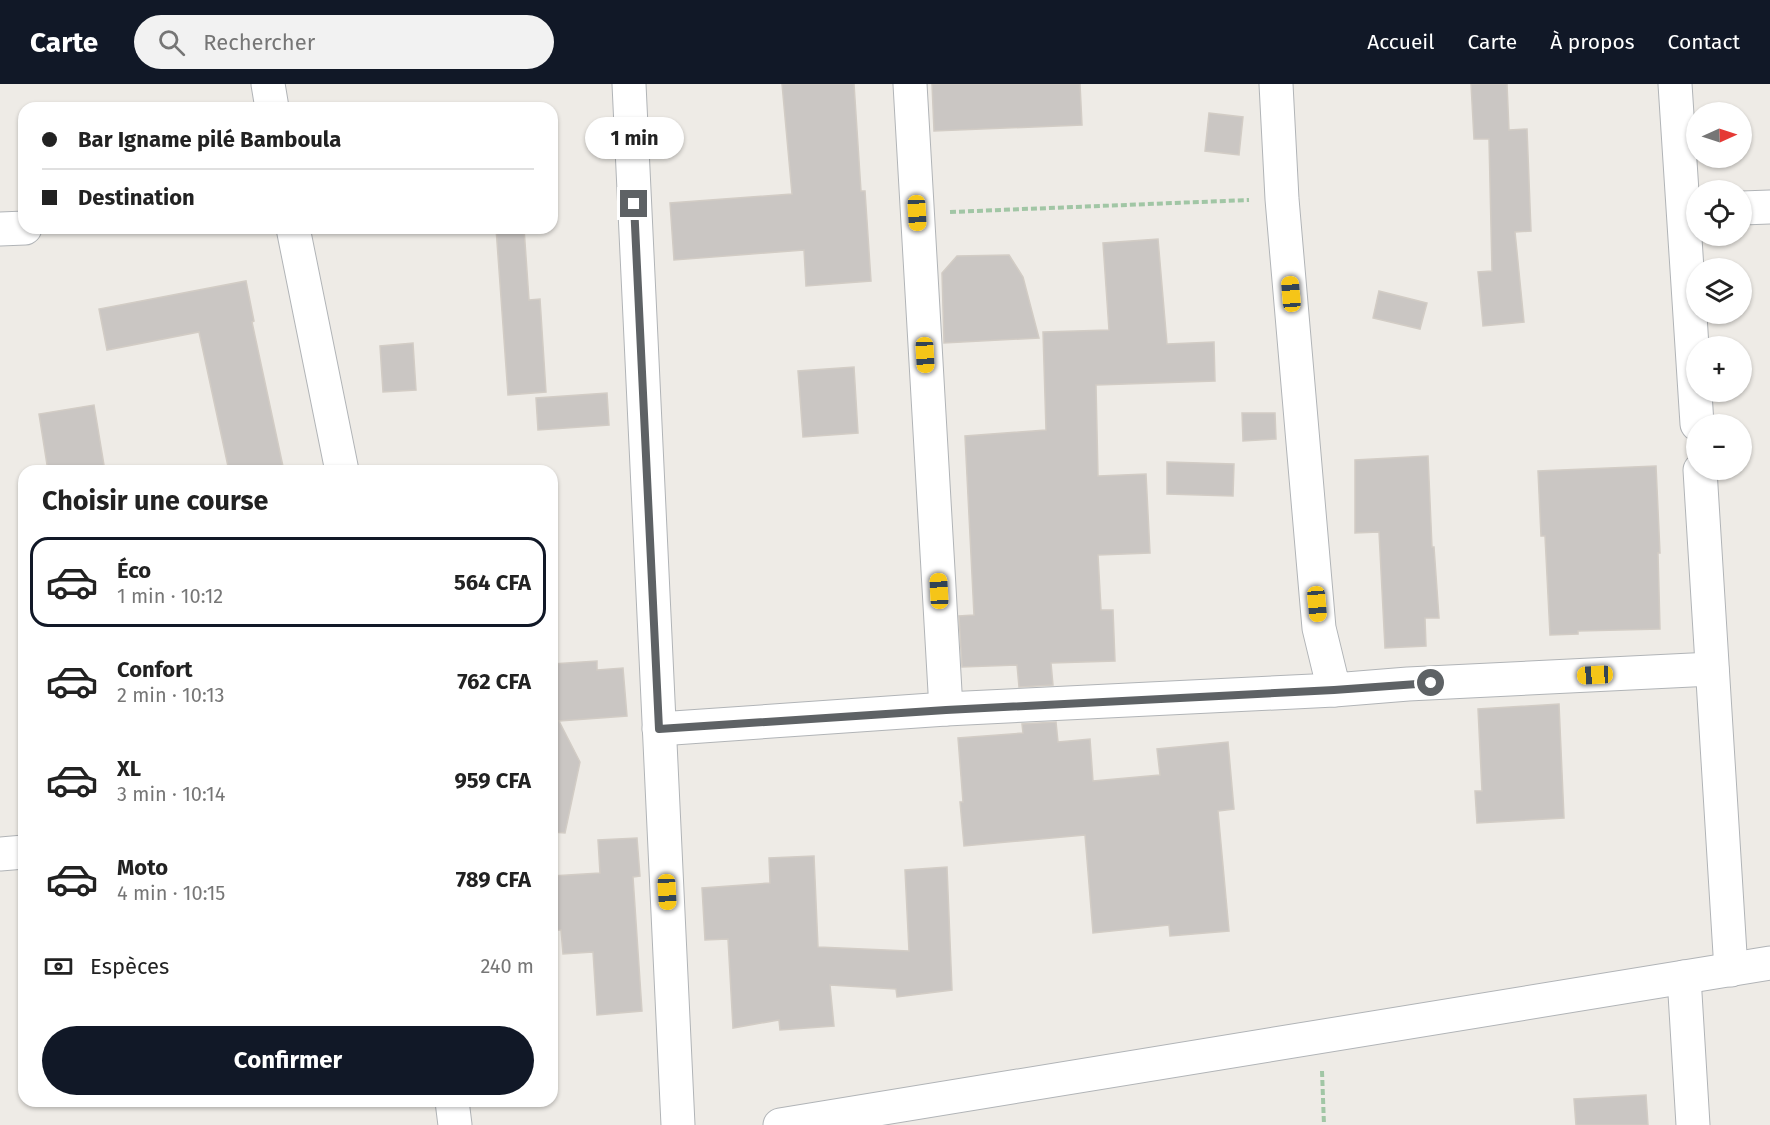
<!DOCTYPE html>
<html lang="fr">
<meta charset="utf-8">
<style>
:root{--surface:#fff;--page:#f2f2f2;--text:#222;--muted:#767676;--line:#e0e0e0;--accent:#111827}
body{margin:0;font-family:"Fira Sans",sans-serif;background:var(--page);color:var(--text);height:100vh;display:flex;flex-direction:column;font-size:22px;white-space:nowrap}
*{box-sizing:border-box;margin:0}
p{font-size:20px;color:var(--muted)}
.icon{flex:none;width:33px;height:33px;fill:none;stroke:currentColor;stroke-width:2;stroke-linecap:round;stroke-linejoin:round}
.map{position:relative;flex:1;overflow:hidden}
.panel{position:absolute;left:18px;top:381px;width:540px;height:642px;display:flex;flex-direction:column;background:var(--surface);border-radius:18px;box-shadow:0 2px 4px #0004}
.panel>*{flex:none}
.guide{position:absolute;left:18px;top:18px;width:540px;height:132px;border-radius:18px;box-shadow:0 2px 4px #0004;display:grid;align-content:center;height:132px;padding:0 24px;background:var(--surface)}
.needle{width:39px;rotate:87deg}
.buttons{position:absolute;left:1686px;top:18px;display:grid;gap:12px}
.buttons a{display:grid;place-items:center;width:66px;height:66px;border-radius:50%;background:var(--surface);box-shadow:0 2px 4px #0004;font-size:30px}
.end{position:absolute;width:27px;height:27px;margin:-14px;border:8px solid #5e6265;background:#fff;box-shadow:0 0 0 3px #fff}
.from{border-radius:50%}
.bubble{position:absolute;height:42px;border-radius:21px;background:var(--surface);box-shadow:0 2px 4px #0004;font-size:20px;font-weight:700;line-height:42px;text-align:center}
.car{position:absolute;width:18px;height:36px;margin:-18px -9px;border-radius:8px;box-shadow:0 0 4px 2px #0007;background:linear-gradient(#f5c518 24%,#345 0 40%,#f5c518 0 76%,#345 0 86%,#f5c518 0)}
.guide b{display:flex;align-items:center;gap:21px;height:57px;font-size:22px}
.guide b+b{border-top:2px solid var(--line)}
.guide i{width:15px;height:15px;background:var(--text)}
ul{padding:0;list-style:none}
li{display:flex;align-items:center;gap:18px;height:90px;margin:0 12px 9px;padding:0 12px;border:3px solid transparent;border-radius:18px}
li div{flex:1}
li b{display:block;font-size:22px}
li em{font-style:normal;font-weight:700}
li.active{border-color:var(--accent)}
li>.icon{width:54px;height:54px;stroke-width:1.5}
h2{padding:0 24px;font-size:27px;line-height:72px}
.pay{display:flex;align-items:center;gap:15px;height:66px;padding:0 24px;font-size:22px}
.pay p{margin-inline-start:auto}
.action{display:flex;gap:12px;margin-top:auto;padding:12px 24px}
.action a{flex:1;height:69px;border-radius:36px;background:var(--accent);color:#fff;font-size:24px;font-weight:700;line-height:69px;text-align:center}
header{display:flex;align-items:center;gap:36px;box-sizing:border-box;height:84px;padding:0 30px;background:var(--accent);color:#fff}
header strong{font-size:28px}
nav{display:flex;gap:33px;margin-inline-start:auto;font-size:21px}
.search{width:420px;height:54px;background:var(--page);display:flex;align-items:center;gap:15px;box-sizing:border-box;padding:0 21px;border-radius:33px;color:var(--muted);font-size:22px}
.map>svg:first-child{display:block}
</style>
<header>
<strong>Carte</strong>
<div class="search"><svg class="icon" aria-label="search" viewBox="0 0 24 24"><circle cx="10" cy="10" r="6"/><path d="M15 15l6 6"/></svg>Rechercher</div>
<nav><a>Accueil</a><a>Carte</a><a>À propos</a><a>Contact</a></nav>
</header>
<div class="map">
<svg width="1770" height="1041" viewBox="0 0 1770 1041">
<rect width="100%" height="100%" fill="#eeebe6"/>
<g fill="#cac6c3" stroke="#d2ccc5" stroke-width="1.5">
<path d="M782 0H854L861 107H865L871 197 806 202 804 166 674 176 670 119 792 110Z"/>
<path d="M932 0H1080L1082 41 934 47Z"/>
<path d="M1471 0H1507L1509 46 1527 45 1531 147 1515 148 1524 238 1483 242 1478 188 1492 187 1489 55H1474Z"/>
<path d="M1209 29 1243 33 1239 71 1205 67Z"/>
<path d="M496 144H524L529 216 540 215 546 308 508 311Z"/>
<path d="M1158 155 1167 260 1214 258 1215 297 1096 301 1098 392 1146 390 1150 469 1098 471 1101 526H1113L1115 577 1051 579 1053 601 1019 603 1017 581 962 583 959 532 974 531 965 352 1046 346 1043 248 1109 246 1103 159Z"/>
<path d="M1009 171 1023 193 1039 254 944 259 942 189 957 172Z"/>
<path d="M246 197 254 237 252 238 284 387H229L199 248 107 266 99 225Z"/>
<path d="M1379 207 1427 219 1420 245 1373 234Z"/>
<path d="M413 259 416 306 383 308 380 262Z"/>
<path d="M854 283 858 349 803 353 798 287Z"/>
<path d="M607 309 609 341 538 346 536 314Z"/>
<path d="M94 321 105 387H48L39 330Z"/>
<path d="M1242 329H1275L1276 355 1243 357Z"/>
<path d="M1428 372 1432 463H1434L1439 534H1425L1426 562 1385 564 1379 448 1355 449V376Z"/>
<path d="M1167 378 1234 380 1233 412 1167 410Z"/>
<path d="M1656 382 1660 469H1658L1660 545 1578 547V550L1550 551 1545 452H1541L1538 387Z"/>
<path d="M597 577V586L623 584 627 632 559 637 580 678 565 749 552 748V580Z"/>
<path d="M1559 620 1564 734 1477 739 1475 707H1482L1478 625Z"/>
<path d="M1056 638 1058 658 1090 655 1093 697 1160 691 1157 665 1228 658 1234 725 1218 727 1229 847 1170 852 1169 841 1093 849 1085 751 964 762 960 718H963L958 654 1023 649 1022 640Z"/>
<path d="M637 754 640 792 633 793 642 927 597 931 593 868 563 870 561 846H552V792L600 789 598 756Z"/>
<path d="M814 772 818 863 909 867 905 786 947 783 952 906 897 913 896 905 830 901 834 942 780 946 779 936 733 944 728 855 705 856 702 804 770 799 769 774Z"/>
<path d="M1646 1011 1648 1041H1576L1574 1015Z"/>
</g>
<g fill="none" stroke-linecap="round" stroke-linejoin="round">
<g stroke="#b1b4b7" stroke-width="35">
<g id="minor">
<path d="M268 0 272 24"/>
<path d="M629 0 678 1041"/>
<path d="M910 0 946 625"/>
<path d="M1276 0 1282 115 1319 544 1334 606 1408 600 1712 585"/>
<path d="M1675 0 1697 340"/>
<path d="M1742 124 1770 123"/>
<path d="M293 144 342 387"/>
<path d="M0 145 25 144"/>
<path d="M1700 386 1731 886"/>
<path d="M659 645 946 625 1334 606"/>
<path d="M0 770 24 768"/>
<path d="M1684 893 1693 1041"/>
<path d="M452 1017 455 1041"/>
<path d="M780 1041 1770 879"/>
</g>
</g>
<g stroke="#a1c6a5" stroke-width="4" stroke-dasharray="6 3" stroke-linecap="butt">
<path d="M950 128 1249 116"/>
<path d="M1322 987 1324 1041"/>
</g>
<use href="#minor" stroke="#fff" stroke-width="33"/>
</g>
<g fill="none" stroke-linecap="round" stroke-linejoin="round">
<path stroke="#5e6265" stroke-width="8" d="M634 120 659 645 946 626 1334 606 1431 599"/>
</g>
</svg>
<div class="buttons">
<a><svg class="needle" viewBox="-14 -14 28 28"><path d="M0-13l5 13h-10z" fill="#e53935"/><path d="M0 13l5-13h-10z" fill="#767676"/></svg></a>
<a><svg class="icon" aria-label="locate" viewBox="0 0 24 24"><circle cx="12" cy="12" r="6"/><path d="M12 2v4M12 18v4M2 12h4M18 12h4"/></svg></a>
<a><svg class="icon" aria-label="layers" viewBox="0 0 24 24"><path d="M12 4l9 5-9 5-9-5zM3 14l9 5 9-5"/></svg></a>
<a>+</a>
<a>−</a>
</div>
<i class="end from" style="left:1431px;top:599px"></i>
<i class="end" style="left:634px;top:120px"></i>
<div class="bubble" style="left:585px;top:33px;width:99px">1 min</div>
<i class="car" style="left:917px;top:129px;rotate:177deg"></i>
<i class="car" style="left:1291px;top:210px;rotate:355deg"></i>
<i class="car" style="left:925px;top:271px;rotate:177deg"></i>
<i class="car" style="left:939px;top:507px;rotate:357deg"></i>
<i class="car" style="left:1317px;top:520px;rotate:175deg"></i>
<i class="car" style="left:1595px;top:591px;rotate:267deg"></i>
<i class="car" style="left:667px;top:808px;rotate:177deg"></i>
<div class="guide">
<b><i class="from"></i>Bar Igname pilé Bamboula</b>
<b><i></i>Destination</b>
</div>
<section class="panel">
<h2>Choisir une course</h2>
<ul>
<li class="active"><svg class="icon" aria-label="car" viewBox="0 0 24 24"><path d="M5 17H2v-5l4-1 3-4h7l3 4 3 1v5h-3M9 17h6M6 11h13"/><circle cx="7" cy="17" r="2"/><circle cx="17" cy="17" r="2"/></svg><div><b>Éco</b><p>1 min · 10:12</p></div><em>564 CFA</em></li>
<li><svg class="icon" aria-label="car" viewBox="0 0 24 24"><path d="M5 17H2v-5l4-1 3-4h7l3 4 3 1v5h-3M9 17h6M6 11h13"/><circle cx="7" cy="17" r="2"/><circle cx="17" cy="17" r="2"/></svg><div><b>Confort</b><p>2 min · 10:13</p></div><em>762 CFA</em></li>
<li><svg class="icon" aria-label="car" viewBox="0 0 24 24"><path d="M5 17H2v-5l4-1 3-4h7l3 4 3 1v5h-3M9 17h6M6 11h13"/><circle cx="7" cy="17" r="2"/><circle cx="17" cy="17" r="2"/></svg><div><b>XL</b><p>3 min · 10:14</p></div><em>959 CFA</em></li>
<li><svg class="icon" aria-label="car" viewBox="0 0 24 24"><path d="M5 17H2v-5l4-1 3-4h7l3 4 3 1v5h-3M9 17h6M6 11h13"/><circle cx="7" cy="17" r="2"/><circle cx="17" cy="17" r="2"/></svg><div><b>Moto</b><p>4 min · 10:15</p></div><em>789 CFA</em></li>
</ul>
<div class="pay"><svg class="icon" aria-label="cash" viewBox="0 0 24 24"><path d="M3 7h18v10H3z"/><circle cx="12" cy="12" r="2"/></svg>Espèces<p>240 m</p></div>
<div class="action"><a>Confirmer</a></div>
</section>
</div>
